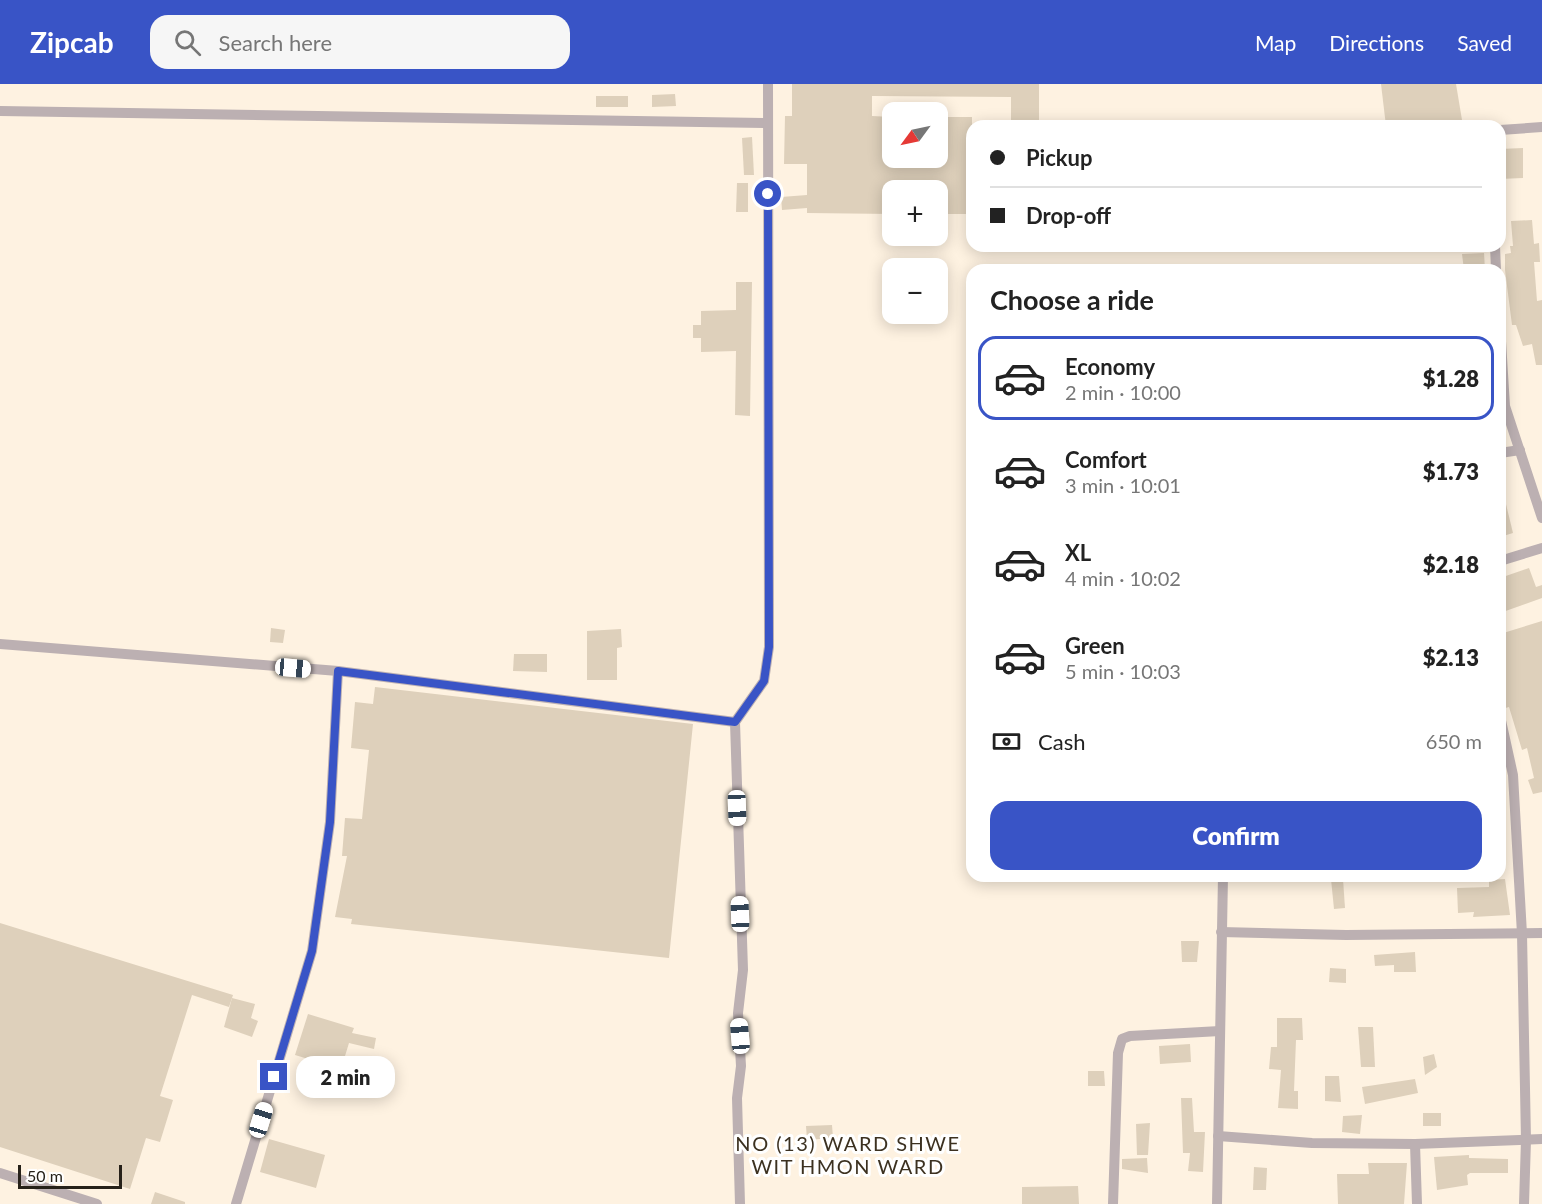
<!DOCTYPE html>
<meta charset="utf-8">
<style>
:root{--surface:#fff;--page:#f6f6f6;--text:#222;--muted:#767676;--line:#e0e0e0;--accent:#3954c6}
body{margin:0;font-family:Lato,sans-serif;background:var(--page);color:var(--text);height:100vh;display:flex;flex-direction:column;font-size:22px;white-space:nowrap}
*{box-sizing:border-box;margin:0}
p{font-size:20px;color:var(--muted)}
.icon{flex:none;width:33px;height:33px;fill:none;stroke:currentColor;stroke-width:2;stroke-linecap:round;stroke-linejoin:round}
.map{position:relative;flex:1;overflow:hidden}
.sheet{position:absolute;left:966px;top:180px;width:540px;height:618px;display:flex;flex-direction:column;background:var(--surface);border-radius:18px;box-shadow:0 3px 15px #0003}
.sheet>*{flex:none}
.hud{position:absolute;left:966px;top:36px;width:540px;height:132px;border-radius:18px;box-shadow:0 3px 15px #0003;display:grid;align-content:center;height:132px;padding:0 24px;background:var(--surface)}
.needle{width:39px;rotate:237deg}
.fabs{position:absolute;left:882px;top:18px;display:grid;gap:12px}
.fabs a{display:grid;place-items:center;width:66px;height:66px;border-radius:12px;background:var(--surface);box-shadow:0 3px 15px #0003;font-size:30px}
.scale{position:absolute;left:18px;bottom:15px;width:104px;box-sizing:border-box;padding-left:6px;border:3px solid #262119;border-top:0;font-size:16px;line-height:21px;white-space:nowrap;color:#262119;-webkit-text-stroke:4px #fff;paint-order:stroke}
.end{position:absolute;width:27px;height:27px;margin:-14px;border:8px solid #3954c6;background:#fff;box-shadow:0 0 0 3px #fff}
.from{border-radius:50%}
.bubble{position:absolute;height:42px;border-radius:18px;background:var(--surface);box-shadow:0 3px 15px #0003;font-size:20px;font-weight:800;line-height:42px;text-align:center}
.car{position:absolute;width:18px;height:36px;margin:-18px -9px;border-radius:8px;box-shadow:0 0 4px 2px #0007;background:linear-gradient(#fff 24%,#345 0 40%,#fff 0 76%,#345 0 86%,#fff 0)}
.hud b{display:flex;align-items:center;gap:21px;height:57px;font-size:22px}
.hud b+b{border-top:2px solid var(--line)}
.hud i{width:15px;height:15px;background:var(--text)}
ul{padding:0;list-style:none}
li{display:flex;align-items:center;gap:18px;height:84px;margin:0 12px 9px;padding:0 12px;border:3px solid transparent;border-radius:18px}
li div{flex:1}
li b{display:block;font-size:22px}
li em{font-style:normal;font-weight:800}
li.current{border-color:var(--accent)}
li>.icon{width:54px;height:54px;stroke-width:1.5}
h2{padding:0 24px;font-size:27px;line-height:72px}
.pay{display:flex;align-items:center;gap:15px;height:66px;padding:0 24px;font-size:22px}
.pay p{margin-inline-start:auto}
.primary-button{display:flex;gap:12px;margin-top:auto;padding:12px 24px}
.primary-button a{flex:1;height:69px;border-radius:18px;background:var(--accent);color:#fff;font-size:24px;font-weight:800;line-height:69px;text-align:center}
header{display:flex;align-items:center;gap:36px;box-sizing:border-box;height:84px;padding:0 30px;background:var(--accent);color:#fff}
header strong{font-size:28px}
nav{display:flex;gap:33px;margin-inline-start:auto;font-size:21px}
.search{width:420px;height:54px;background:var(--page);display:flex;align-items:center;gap:15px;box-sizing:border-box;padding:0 21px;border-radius:18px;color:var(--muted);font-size:22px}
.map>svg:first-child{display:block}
</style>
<header>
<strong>Zipcab</strong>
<div class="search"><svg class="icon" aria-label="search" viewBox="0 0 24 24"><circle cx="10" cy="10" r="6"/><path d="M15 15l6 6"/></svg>Search here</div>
<nav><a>Map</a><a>Directions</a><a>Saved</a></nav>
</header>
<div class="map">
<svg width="1542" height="1120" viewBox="0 0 1542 1120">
<rect width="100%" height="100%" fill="#fef2e1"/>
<g fill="#ded0bb">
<path d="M792 0H1039V42H1011V13L872 12V32L892 33V74H938V33H972V130H938V106H892V130L807 129V124L782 126 781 113 807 111V80H784L785 32H792Z"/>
<path d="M1381 0H1456L1463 42H1386Z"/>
<path d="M675 10 676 22 652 23V11Z"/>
<rect x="596" y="12" width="32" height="11"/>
<path d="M752 53 754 91H744L742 54Z"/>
<path d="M1523 64V94L1500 95V65Z"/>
<path d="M737 99H748V128H736Z"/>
<path d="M1532 136 1534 160 1539 159 1540 178H1534L1537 217 1542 216V281H1536L1532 260 1523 262 1516 241H1512L1505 186V170L1511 169 1510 162H1513L1511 137Z"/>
<path d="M1484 169 1485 186H1464L1462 170Z"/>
<path d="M736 198H752L750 332 735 331 736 267 701 268V254H693V241H701V227L736 226Z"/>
<path d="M1504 412 1513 449 1500 453V413Z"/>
<path d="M1529 484 1536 503 1542 501V514L1500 529V494Z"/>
<path d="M1542 537V708L1533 710 1528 696 1534 694 1527 664 1522 666 1509 623 1502 625 1500 619V595L1506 594 1500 573V550Z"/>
<path d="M271 544 285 546 283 559 270 558Z"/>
<path d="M621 545 622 563 617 564V596H587V547Z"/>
<path d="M514 570H547V588L513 587Z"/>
<path d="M375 603 693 640 669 874 351 840 352 835 335 833 347 772H342L345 734 362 735 369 666 351 664 355 618 373 620Z"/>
<path d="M1331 795H1343L1345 824 1334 825Z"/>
<path d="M1505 795 1510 831 1473 833 1474 828 1458 829 1457 804 1489 803V796Z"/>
<path d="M0 839 233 911 229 923 192 911 160 1012 173 1016 160 1058 146 1054 130 1105 0 1063Z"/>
<path d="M1181 857H1199L1197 878H1182Z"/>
<path d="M1415 868 1416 888H1394V881L1375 882 1374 871Z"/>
<path d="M1330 884 1346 885V899L1329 898Z"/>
<path d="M232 914 255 920 251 934 258 937 252 953 224 943Z"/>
<path d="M308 930 354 944 352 949 376 954 374 965 349 959 341 985 295 971Z"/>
<path d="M1277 934H1302L1303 956H1296L1294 1007H1298V1025L1278 1024 1281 986 1269 985 1271 963H1277Z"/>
<path d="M1358 943H1373L1375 983H1361Z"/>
<path d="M1190 960 1191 978 1160 980 1159 962Z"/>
<path d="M1434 970 1437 983 1425 991 1423 973Z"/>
<path d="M1088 987H1104L1105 1002H1088Z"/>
<path d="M1325 992H1339L1341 1018 1325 1017Z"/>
<path d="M1415 995 1418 1009 1365 1020 1362 1003Z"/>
<path d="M1181 1014H1192L1194 1048H1205L1203 1088 1188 1087 1190 1069H1183Z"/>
<rect x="1423" y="1029" width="18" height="13"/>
<path d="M1362 1031 1360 1050 1342 1048 1343 1032Z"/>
<path d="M1150 1039 1148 1071H1137L1136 1040Z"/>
<path d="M832 1041 833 1054 807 1056 806 1042Z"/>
<path d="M269 1055 325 1071 316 1104 260 1088Z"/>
<path d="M1469 1071V1074L1508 1075V1089H1470L1467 1091 1468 1101 1437 1106 1434 1073Z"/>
<path d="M1147 1074 1148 1089 1122 1085V1075Z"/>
<path d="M1368 1079H1407L1404 1120H1338L1337 1090H1369Z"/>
<path d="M1254 1083 1267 1084 1266 1106H1253Z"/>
<path d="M1078 1102 1079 1120H1022V1103Z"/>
<path d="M155 1108 185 1118V1120H151Z"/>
</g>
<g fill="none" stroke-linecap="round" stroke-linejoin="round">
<g stroke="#bcb0b2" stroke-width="10">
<path d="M0 27 767 39"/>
<path d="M1500 46 1542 43"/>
<path d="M1495 162 1496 186"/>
<path d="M1500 241 1505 322 1542 434"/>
<path d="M1500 369 1520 366"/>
<path d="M1500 477 1542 464"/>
<path d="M0 560 338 587 735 638"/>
<path d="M1500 632 1513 691 1522 850 1526 1056 1524 1120"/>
<path d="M1221 848 1346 851 1542 849"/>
<path d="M1218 1052 1312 1059 1415 1060 1542 1055"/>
<path d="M1415 1060 1417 1120"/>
<path d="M0 1089 97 1120"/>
<path d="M236 1120 312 867 330 738 338 587"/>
<path d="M740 1120 737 1014 741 982 738 929 743 886 735 638 764 597 769 563 768 0"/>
<path d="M1113 1120 1118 969 1122 955 1130 952 1220 947"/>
<path d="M1217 1120 1223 792"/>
</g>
</g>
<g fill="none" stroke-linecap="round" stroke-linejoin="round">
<path stroke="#3954c6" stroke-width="8" d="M274 993 312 867 330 738 338 587 735 638 764 597 769 563 768 110"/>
</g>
<g text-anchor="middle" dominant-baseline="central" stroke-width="6" stroke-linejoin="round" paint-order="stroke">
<g font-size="20" letter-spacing="1.5" fill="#3c3120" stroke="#fff">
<text x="848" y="1059">NO (13) WARD SHWE<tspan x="848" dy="23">WIT HMON WARD</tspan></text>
</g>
</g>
</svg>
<div class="fabs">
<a><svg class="needle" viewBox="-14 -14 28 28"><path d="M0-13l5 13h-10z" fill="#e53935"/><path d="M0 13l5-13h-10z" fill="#767676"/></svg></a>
<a>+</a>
<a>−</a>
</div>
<div class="scale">50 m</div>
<i class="end from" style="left:768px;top:110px"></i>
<i class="end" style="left:274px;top:993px"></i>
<div class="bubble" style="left:296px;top:972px;width:99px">2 min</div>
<i class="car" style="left:293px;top:584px;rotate:95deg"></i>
<i class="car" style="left:737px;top:724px;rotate:178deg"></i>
<i class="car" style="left:740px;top:830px;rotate:358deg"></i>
<i class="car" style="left:740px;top:952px;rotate:355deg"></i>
<i class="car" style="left:261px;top:1036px;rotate:17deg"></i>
<div class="hud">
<b><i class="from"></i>Pickup</b>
<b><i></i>Drop-off</b>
</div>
<section class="sheet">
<h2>Choose a ride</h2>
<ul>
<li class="current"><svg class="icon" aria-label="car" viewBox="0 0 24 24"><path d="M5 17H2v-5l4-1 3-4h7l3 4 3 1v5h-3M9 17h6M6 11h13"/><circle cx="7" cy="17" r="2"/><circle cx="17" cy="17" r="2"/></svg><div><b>Economy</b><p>2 min · 10:00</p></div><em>$1.28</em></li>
<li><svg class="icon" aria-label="car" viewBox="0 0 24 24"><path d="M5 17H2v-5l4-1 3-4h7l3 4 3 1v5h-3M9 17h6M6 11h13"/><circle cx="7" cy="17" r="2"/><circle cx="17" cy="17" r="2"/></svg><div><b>Comfort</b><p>3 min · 10:01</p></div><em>$1.73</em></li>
<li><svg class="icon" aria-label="car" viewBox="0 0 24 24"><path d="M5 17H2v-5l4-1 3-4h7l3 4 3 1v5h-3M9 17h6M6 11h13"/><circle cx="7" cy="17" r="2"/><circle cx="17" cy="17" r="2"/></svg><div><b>XL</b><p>4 min · 10:02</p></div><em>$2.18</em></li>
<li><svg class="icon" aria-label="car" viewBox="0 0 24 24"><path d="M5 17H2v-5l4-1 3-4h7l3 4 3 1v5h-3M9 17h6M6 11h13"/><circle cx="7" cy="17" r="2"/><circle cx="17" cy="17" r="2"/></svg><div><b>Green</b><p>5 min · 10:03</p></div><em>$2.13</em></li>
</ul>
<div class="pay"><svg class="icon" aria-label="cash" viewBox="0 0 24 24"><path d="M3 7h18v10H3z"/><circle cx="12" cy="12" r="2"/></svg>Cash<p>650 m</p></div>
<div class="primary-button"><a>Confirm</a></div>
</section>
</div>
